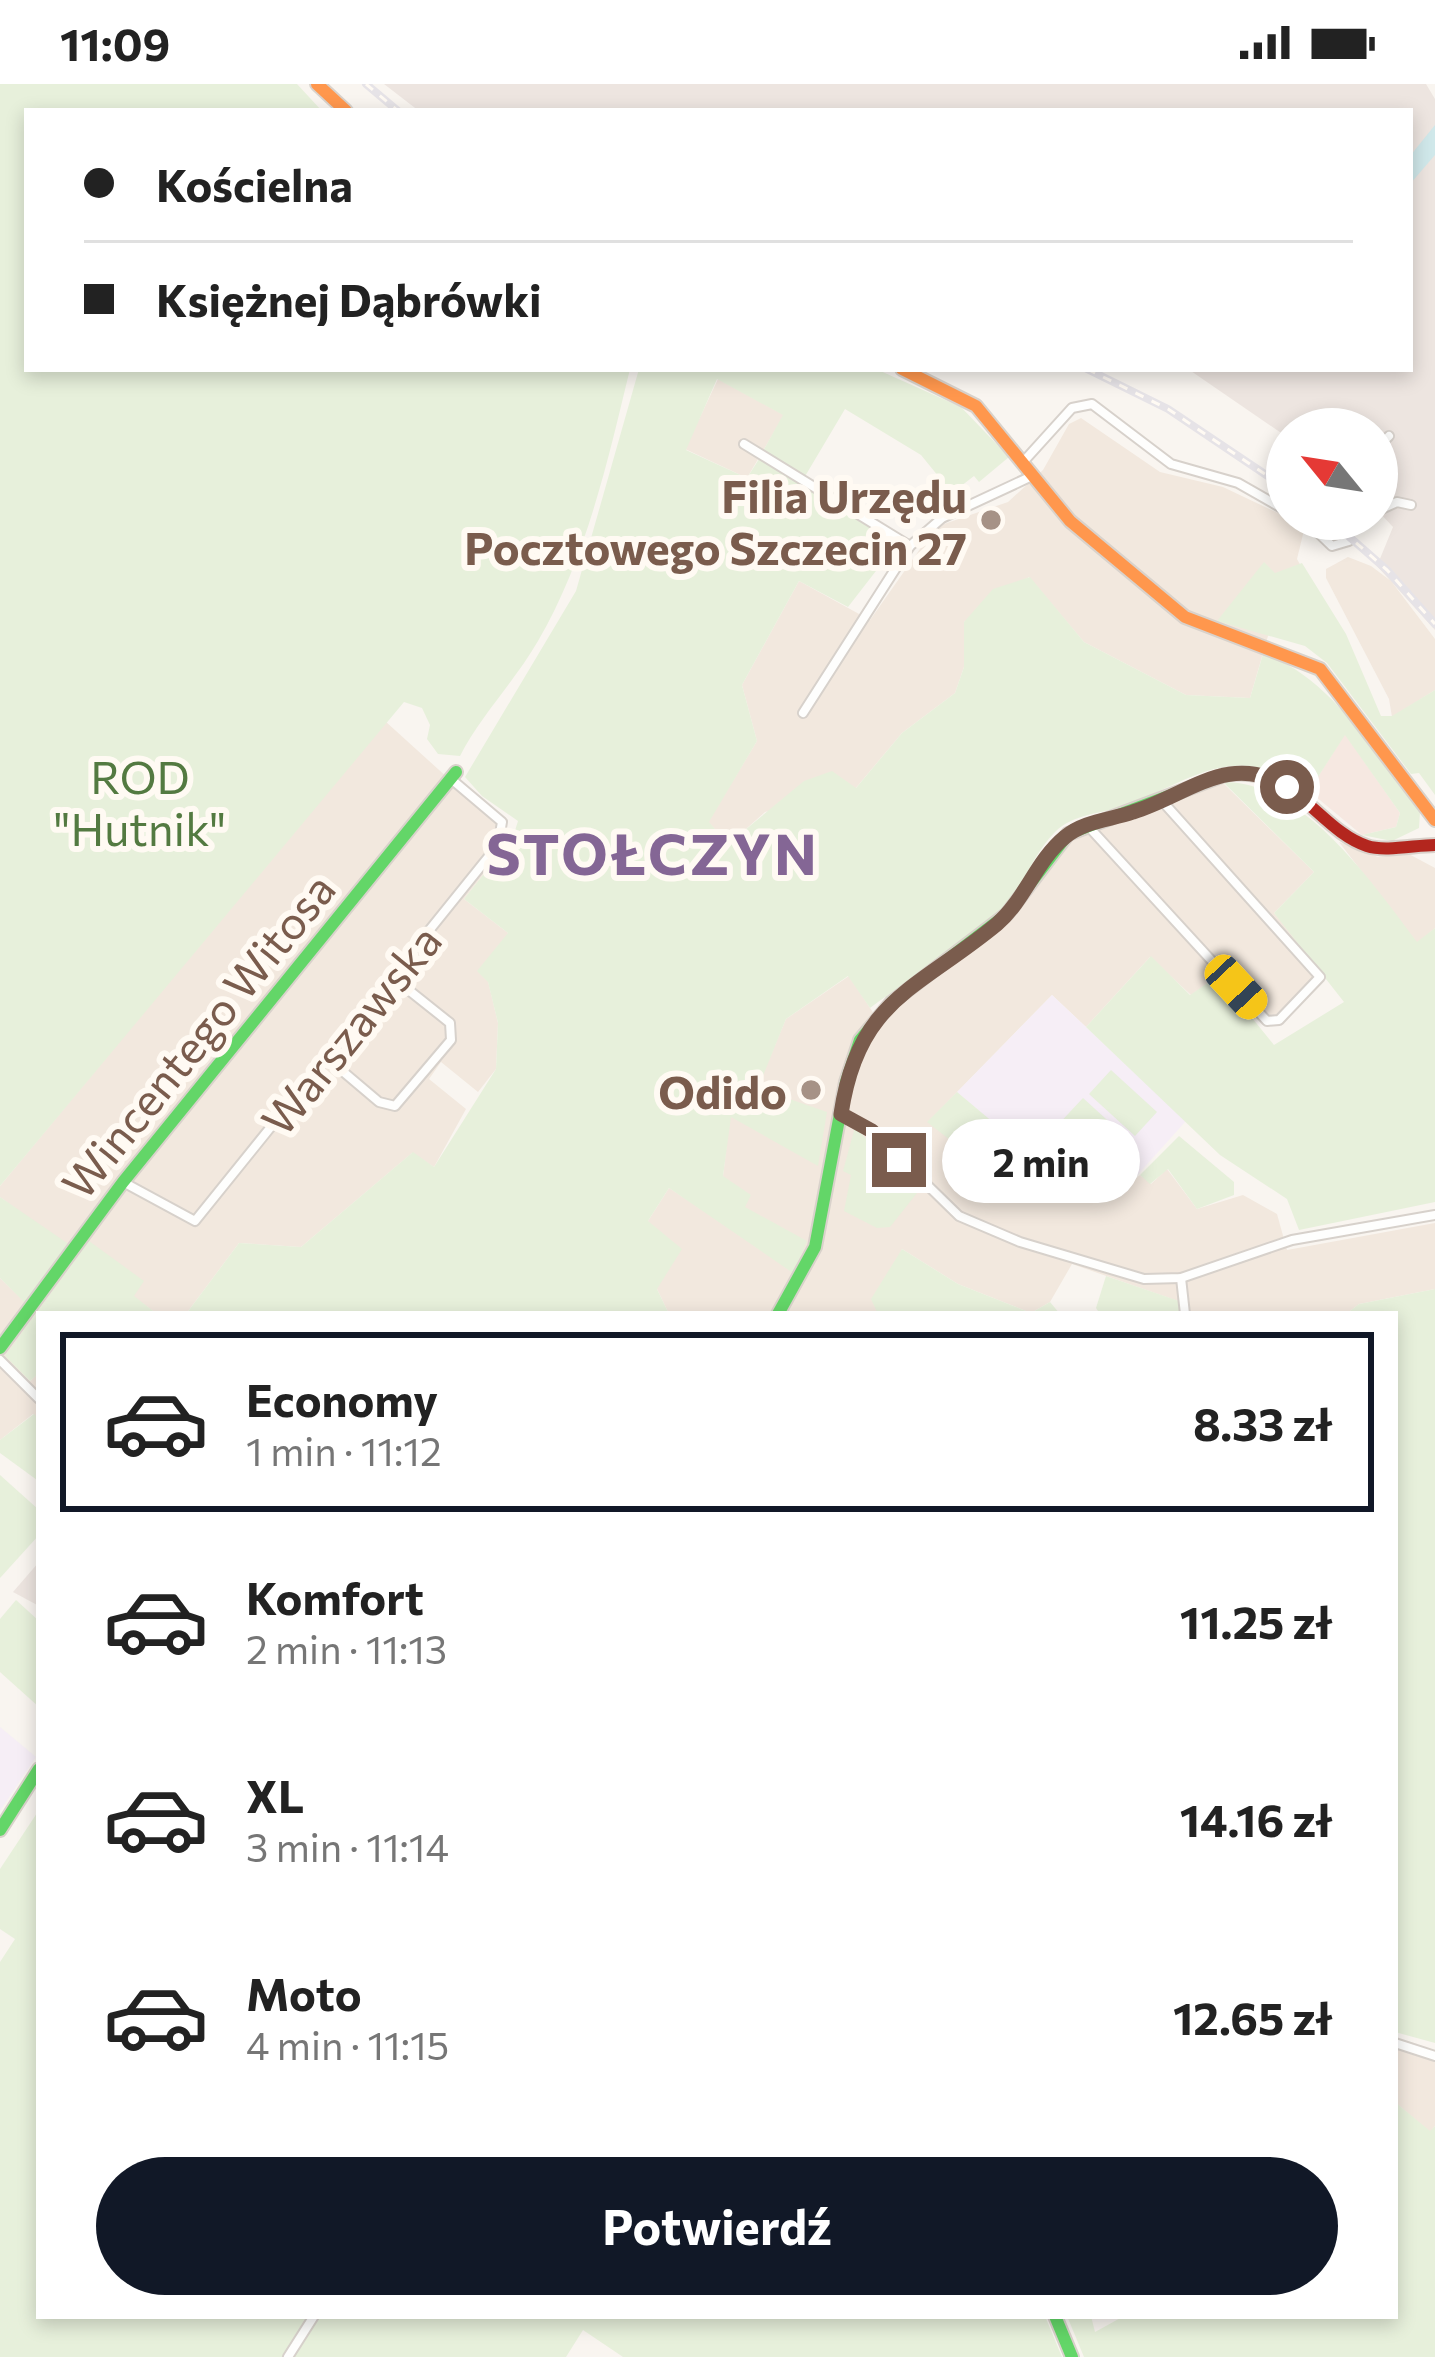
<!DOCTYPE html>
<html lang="pl">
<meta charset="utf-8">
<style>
:root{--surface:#fff;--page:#f6f6f6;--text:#222;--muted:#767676;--line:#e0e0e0;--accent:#111827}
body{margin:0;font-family:Commissioner,sans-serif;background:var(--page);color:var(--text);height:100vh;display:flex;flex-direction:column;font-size:45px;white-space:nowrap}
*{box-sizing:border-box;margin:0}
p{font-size:39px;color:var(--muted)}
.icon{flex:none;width:66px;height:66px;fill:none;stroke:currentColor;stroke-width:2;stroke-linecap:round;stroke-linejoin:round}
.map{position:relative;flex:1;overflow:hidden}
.sheet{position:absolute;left:36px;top:1227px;width:1362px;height:1008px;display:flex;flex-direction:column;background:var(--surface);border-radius:0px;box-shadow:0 6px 18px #0003}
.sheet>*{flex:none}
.guide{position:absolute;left:24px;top:24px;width:1389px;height:264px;border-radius:0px;box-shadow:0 6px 18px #0003;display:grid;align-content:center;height:264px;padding:0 60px;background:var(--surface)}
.needle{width:78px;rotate:300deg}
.controls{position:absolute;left:1266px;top:324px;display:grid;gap:24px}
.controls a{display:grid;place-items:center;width:132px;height:132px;border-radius:50%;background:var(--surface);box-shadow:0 6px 18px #0003;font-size:60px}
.end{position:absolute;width:54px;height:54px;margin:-27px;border:15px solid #7a5c4d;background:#fff;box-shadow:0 0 0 6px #fff}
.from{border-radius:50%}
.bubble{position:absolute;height:84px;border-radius:42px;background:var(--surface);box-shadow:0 6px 18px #0003;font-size:39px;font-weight:700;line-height:84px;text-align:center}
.car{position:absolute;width:36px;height:72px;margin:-36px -18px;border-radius:15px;box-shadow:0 0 9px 3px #0007;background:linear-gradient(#f5c518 24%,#345 0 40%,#f5c518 0 76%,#345 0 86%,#f5c518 0)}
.guide b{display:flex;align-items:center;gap:42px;height:114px;font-size:45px}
.guide b+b{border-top:3px solid var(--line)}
.guide i{width:30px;height:30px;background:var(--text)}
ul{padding:21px 0 0;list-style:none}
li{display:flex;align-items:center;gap:36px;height:180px;margin:0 24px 18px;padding:0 36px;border:6px solid transparent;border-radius:0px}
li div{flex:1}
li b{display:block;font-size:45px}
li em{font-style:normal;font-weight:700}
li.selected{border-color:var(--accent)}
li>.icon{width:108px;height:108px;stroke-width:1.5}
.cta{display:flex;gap:24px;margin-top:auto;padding:24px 60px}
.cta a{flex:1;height:138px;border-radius:72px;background:var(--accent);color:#fff;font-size:48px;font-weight:700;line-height:138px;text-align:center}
.status{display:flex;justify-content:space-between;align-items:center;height:84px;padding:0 60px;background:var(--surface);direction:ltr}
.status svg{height:33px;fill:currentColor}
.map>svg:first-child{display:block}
</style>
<div class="status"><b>11:09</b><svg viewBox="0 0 49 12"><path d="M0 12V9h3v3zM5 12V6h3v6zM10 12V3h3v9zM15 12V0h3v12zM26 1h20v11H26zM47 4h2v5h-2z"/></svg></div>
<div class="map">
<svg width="1435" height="2273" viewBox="0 0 1435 2273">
<rect width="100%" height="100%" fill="#f9f5f0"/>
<g fill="#f2e8de">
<path d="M718 295 784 331 747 394 685 365Z"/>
<path d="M1081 334 1160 388 1223 403 1305 442 1297 475 1311 500 1268 552 1250 614 1186 611 1084 558 1029 493 964 538V583L955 609 902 649 855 705 765 728 729 760 708 738 757 657 742 601 799 497 870 536 927 455 944 440 1008 418 1043 386 1069 340Z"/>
<path d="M1348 473 1371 482 1391 497 1435 555V606L1392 633 1389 615 1326 494V485Z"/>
<path d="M385 637 513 753 464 815 508 849 488 897 498 939 496 985 478 1008 441 978 429 995 466 1025 434 1083 412 1069 301 1163 239 1159 186 1230H157L133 1212 143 1197 89 1158 6 1272 30 1297 39 1289V1335L33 1330 0 1356V1194L27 1220 31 1136 0 1113V1102Z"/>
<path d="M1219 695 1314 788 1274 829 1325 889 1271 935 1225 887 1191 911 1150 873 1086 943 1052 911 928 1038 990 1087 1013 1055 1039 1079 1126 1103 1140 1091 1151 1100 1167 1085 1197 1125 1243 1111 1277 1130 1287 1166 1435 1139V1205L1359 1220 1346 1230H1179L1178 1217 1072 1180 1050 1218 1031 1229 958 1200 902 1165 878 1230H669L657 1205 648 1137 669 1104 729 1143 723 1092 730 1033 757 1004 786 935 849 892 878 936 996 844 1068 754 1164 722Z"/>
<path d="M1339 758 1378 773 1407 769 1435 784V844L1417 859Z"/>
<path d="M1395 1964 1435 1978V2042L1430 2048 1395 2018Z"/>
</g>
<path fill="#f6e8e1" d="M1345 650 1400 729 1396 743 1362 751 1309 707Z"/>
<g fill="#ede5e0">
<path d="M384 0H1426L1435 15V546L1377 482 1393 443 1377 426V345H1287V353L1188 285H1410V27H419Z"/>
<path d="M39 1478V1522L13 1508Z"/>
</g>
<g fill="#f6eef6">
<path d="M1052 911 1186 1037 1116 1115 1039 1079 957 1008Z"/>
<path d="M0 1643 36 1673 0 1727Z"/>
</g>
<g fill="#e7f0db">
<path d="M0 0H297L322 27H27V285H630C608 376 586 475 538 557 515 597 481 631 460 672L438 670 427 655 430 641 422 624 404 618 0 1102Z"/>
<path d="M639 285H876L961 323 1009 373 979 398 974 392 952 409 921 371 845 325 804 394 763 367 783 331 717 295 686 366 747 394 759 375 892 457 893 465 848 523 799 497 742 601 757 657 709 738 728 760 804 697 832 687 856 704 902 649 955 609 964 583V538L993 505 1030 493 1084 558 1186 611 1250 614 1263 570C1331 592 1375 670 1420 728L1419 744 1392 757 1362 751 1396 743 1400 729 1345 651 1309 707C1232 655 1197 695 1123 722 1100 730 1073 730 1055 748 1035 768 1026 796 1008 817 974 859 914 891 870 924L848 892 786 935 758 1004 827 1028 818 1082 731 1033 723 1092 751 1111 745 1123 807 1157 793 1189 669 1104 648 1137 682 1165 657 1205 669 1230H186L239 1159 301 1163 413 1068 434 1083 496 985 498 939 488 898 477 887 508 849 464 815 513 753 518 737 482 712 465 693 576 507Z"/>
<path d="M1264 478 1275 489 1302 479 1346 550 1381 632H1392L1435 606V711L1419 689 1411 690 1327 579 1305 562 1217 537Z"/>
<path d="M1223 698C1303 697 1373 800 1417 858L1435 844V1118L1299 1146 1287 1115 1220 1071 1086 943 1151 872 1190 911 1218 892 1274 961 1344 918 1274 829 1314 788Z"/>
<path d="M1111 986 1157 1028 1135 1052 1089 1010Z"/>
<path d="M957 1008 1013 1055 990 1087 927 1038Z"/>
<path d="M1083 1014 1129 1056 1100 1088 1054 1045Z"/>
<path d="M855 1043 917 1109 890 1143 877 1144 844 1127 851 1091 843 1087Z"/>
<path d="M1179 1052 1234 1098V1111L1197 1125 1168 1085 1150 1100 1140 1091Z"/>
<path d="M0 1113 70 1161 26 1220 0 1194Z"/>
<path d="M89 1157 144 1197 134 1212 157 1230H39V1289L30 1297 5 1272Z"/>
<path d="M902 1165 958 1200 1031 1229 1050 1218 1060 1230H878L871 1215Z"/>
<path d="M1106 1192 1179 1217V1230H1100L1096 1224Z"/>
<path d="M1435 1205V1959L1395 1948V1230H1346L1359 1220Z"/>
<path d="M34 1330 39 1335 37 1396 0 1369V1356Z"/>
<path d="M0 1391 39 1426V1451L0 1494Z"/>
<path d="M16 1516 39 1537V1623L0 1588V1535Z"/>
<path d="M39 1726V2232H1045L1062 2273H623L583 2246 566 2273H0V1878L15 1855 0 1845V1785Z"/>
<path d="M1395 2018 1430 2047 1435 2042V2273H1084L1067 2232H1091L1095 2248 1124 2232H1395Z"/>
</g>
<path fill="#d0e8ea" d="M1435 41V71L1410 100V72Z"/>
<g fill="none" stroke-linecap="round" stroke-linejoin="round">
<g stroke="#d7d1cb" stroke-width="12">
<g id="street">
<path d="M744 360 910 462"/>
<path d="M1377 364 1389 352"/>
<path d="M1024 377 1072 324 1092 320 1171 380 1238 399 1287 427"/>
<path d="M1377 427 1397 418 1411 421"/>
<path d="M1304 435 1332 462 1349 457"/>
<path d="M1362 440 1368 435"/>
<path d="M803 629 910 462 942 434 1032 392"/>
<path d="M1088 742 1267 937 1279 936 1320 893 1163 718"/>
<path d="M327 974 379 1018 395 1022 451 956 450 939 391 892"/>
<path d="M841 1030 872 1047 959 1132 1020 1158 1144 1195 1181 1194 1292 1156 1435 1131"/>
<path d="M123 1098 195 1137 498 761 502 738 450 694"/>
<path d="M1181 1194 1185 1230"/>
<path d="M0 1276 39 1315"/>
<path d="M1395 1959 1435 1972"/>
<path d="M288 2273 314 2232"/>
</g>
</g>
<g stroke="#d9d2cb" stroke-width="16">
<g id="fast">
<path d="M778 1230 815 1163 846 998 860 956 892 918 1007 830 1068 750 1224 691"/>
<path d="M0 1264 123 1098 456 688"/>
<path d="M0 1746 39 1685"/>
<path d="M1055 2232 1072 2273"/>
</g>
</g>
<g stroke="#d9d2cb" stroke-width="16">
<g id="slow">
<path d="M317 0 346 27"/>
<path d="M902 285 976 322 1070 437 1185 533 1320 585 1435 736"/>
</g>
</g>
<g stroke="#d9d2cb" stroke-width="16">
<path id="jam" d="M1224 691C1293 678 1318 746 1367 762 1385 768 1416 761 1435 761"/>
</g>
<use href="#street" stroke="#fefefd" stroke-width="8"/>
<use href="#fast" stroke="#63d668" stroke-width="12"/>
<use href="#slow" stroke="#ff974d" stroke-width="12"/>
<use href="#jam" stroke="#b3261e" stroke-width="12"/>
<g stroke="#e6e3e7" stroke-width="8">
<g id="rail">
<path d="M366 0 398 27"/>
<path d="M1087 285 1168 325 1287 405"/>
<path d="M1329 435 1387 486 1435 540"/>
</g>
</g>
<use href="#rail" stroke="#fffaf3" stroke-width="3" stroke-dasharray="9" stroke-linecap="butt"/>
</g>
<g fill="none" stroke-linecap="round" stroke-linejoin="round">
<path stroke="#7a5c4d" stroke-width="15" d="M899 1076 872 1047 841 1030C858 915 917 906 997 840 1025 816 1036 777 1065 753 1084 737 1110 736 1133 728 1188 711 1229 667 1287 703"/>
</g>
<g fill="#a69286" stroke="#fffaf3" stroke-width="4.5">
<circle cx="991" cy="436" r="12"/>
<circle cx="811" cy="1006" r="12"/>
</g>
<g text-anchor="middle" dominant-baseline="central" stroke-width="12" stroke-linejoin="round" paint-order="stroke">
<g font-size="45" font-weight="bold" fill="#7a5c4d" stroke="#fffaf3" text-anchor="end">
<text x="967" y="410">Filia Urzędu<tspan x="967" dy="52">Pocztowego Szczecin 27</tspan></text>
<text x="787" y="1006">Odido</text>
</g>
<g font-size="45" fill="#537a41" stroke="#fffaf3">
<text x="140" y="691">ROD<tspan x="140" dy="52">"Hutnik"</tspan></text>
</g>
<g font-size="45" fill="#7a5c4d" stroke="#fffaf3">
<text transform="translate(350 945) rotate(-51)">Warszawska</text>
<text transform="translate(197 951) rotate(-51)">Wincentego Witosa</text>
</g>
<g font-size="57" font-weight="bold" letter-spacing="3" fill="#846695" stroke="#fffaf3">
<text x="653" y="768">STOŁCZYN</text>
</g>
</g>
</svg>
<div class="controls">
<a><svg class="needle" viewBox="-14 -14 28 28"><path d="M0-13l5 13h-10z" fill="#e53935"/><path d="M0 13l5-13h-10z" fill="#767676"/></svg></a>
</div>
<i class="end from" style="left:1287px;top:703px"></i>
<i class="end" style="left:899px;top:1076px"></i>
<div class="bubble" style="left:942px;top:1035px;width:198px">2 min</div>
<i class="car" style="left:1236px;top:903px;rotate:137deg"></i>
<div class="guide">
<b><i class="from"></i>Kościelna</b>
<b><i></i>Księżnej Dąbrówki</b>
</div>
<section class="sheet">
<ul>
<li class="selected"><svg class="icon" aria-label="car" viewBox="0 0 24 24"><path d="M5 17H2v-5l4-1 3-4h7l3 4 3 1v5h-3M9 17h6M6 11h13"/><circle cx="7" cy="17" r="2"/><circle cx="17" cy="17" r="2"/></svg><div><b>Economy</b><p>1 min · 11:12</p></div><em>8.33 zł</em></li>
<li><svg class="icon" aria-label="car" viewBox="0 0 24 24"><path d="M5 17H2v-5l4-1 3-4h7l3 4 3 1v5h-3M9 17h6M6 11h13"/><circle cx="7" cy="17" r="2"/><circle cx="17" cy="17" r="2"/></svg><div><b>Komfort</b><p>2 min · 11:13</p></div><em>11.25 zł</em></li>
<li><svg class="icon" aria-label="car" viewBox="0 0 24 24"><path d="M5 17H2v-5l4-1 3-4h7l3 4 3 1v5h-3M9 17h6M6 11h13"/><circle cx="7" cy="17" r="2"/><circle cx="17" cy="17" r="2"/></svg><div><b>XL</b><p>3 min · 11:14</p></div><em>14.16 zł</em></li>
<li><svg class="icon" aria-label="car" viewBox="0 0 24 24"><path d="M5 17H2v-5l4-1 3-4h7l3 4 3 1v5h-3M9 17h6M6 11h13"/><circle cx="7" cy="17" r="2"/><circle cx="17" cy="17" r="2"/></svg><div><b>Moto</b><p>4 min · 11:15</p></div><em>12.65 zł</em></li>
</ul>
<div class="cta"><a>Potwierdź</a></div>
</section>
</div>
